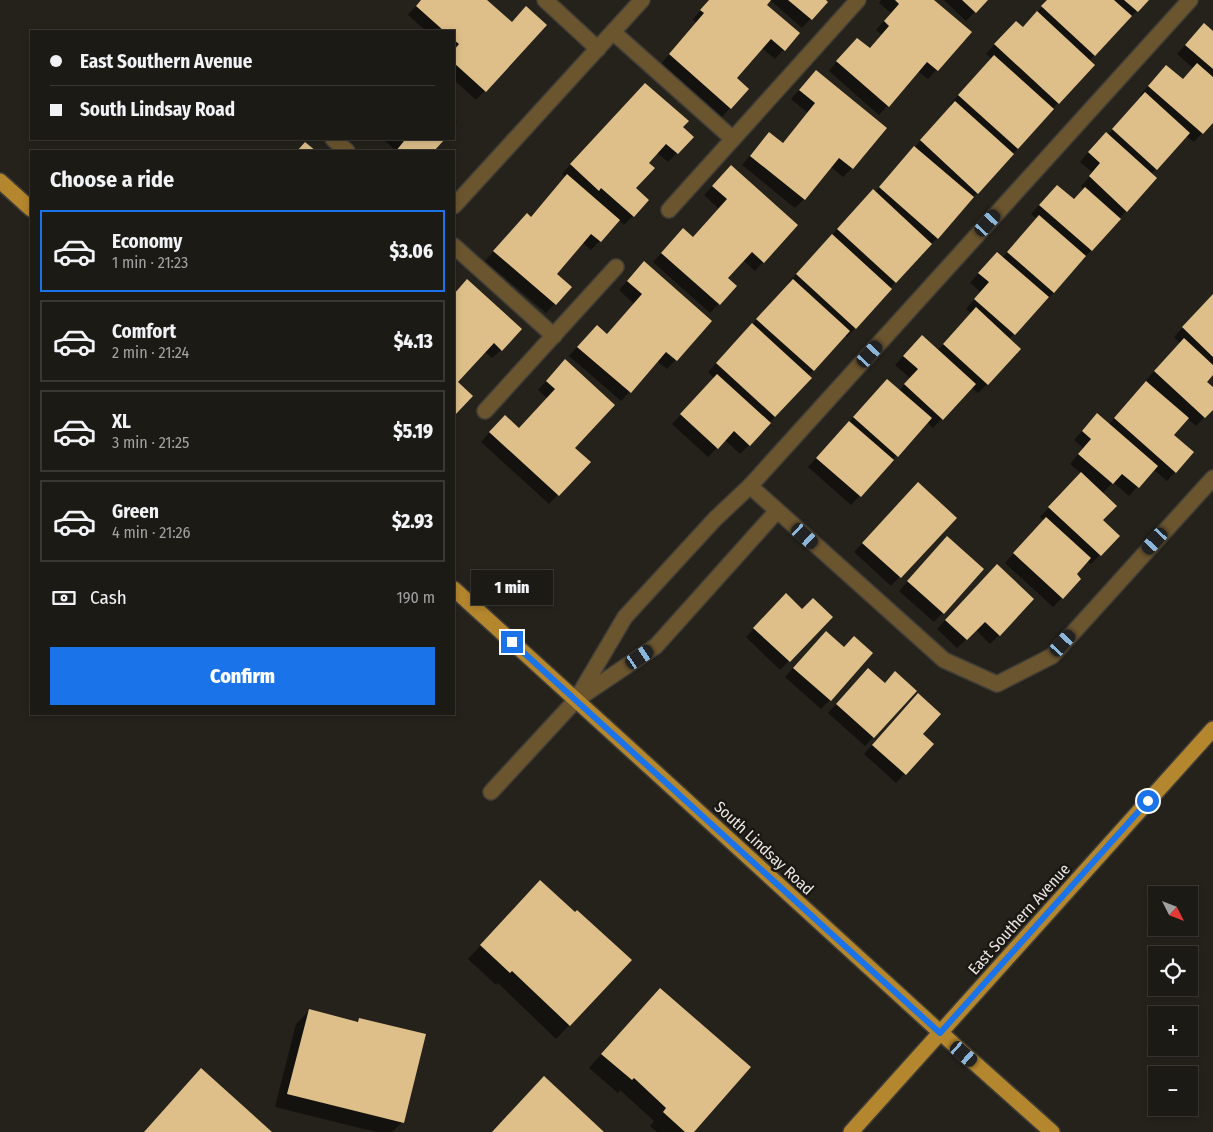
<!DOCTYPE html>
<meta charset="utf-8">
<style>
:root{--surface:#1c1a15;--page:#25231e;--text:#f1f3f6;--muted:#a0a1a0;--line:#3a3834;--accent:#1a73e8}
body{margin:0;font-family:"Fira Sans Condensed",sans-serif;background:var(--page);color:var(--text);height:100vh;display:flex;flex-direction:column;font-size:19px;white-space:nowrap}
*{box-sizing:border-box;margin:0}
p{font-size:16px;color:var(--muted)}
.icon{flex:none;width:28px;height:28px;fill:none;stroke:currentColor;stroke-width:2;stroke-linecap:round;stroke-linejoin:round}
.map{position:relative;flex:1;overflow:hidden}
.drawer{position:absolute;left:30px;top:150px;width:425px;height:565px;display:flex;flex-direction:column;background:var(--surface);border-radius:0px;box-shadow:0 2px 8px #0003,0 0 0 1px var(--line)}
.drawer>*{flex:none}
.top-card{position:absolute;left:30px;top:30px;width:425px;height:110px;border-radius:0px;box-shadow:0 2px 8px #0003,0 0 0 1px var(--line);display:grid;align-content:center;height:110px;padding:0 20px;background:var(--surface)}
.needle{width:32px;rotate:132deg}
.controls{position:absolute;left:1148px;top:886px;display:grid;gap:10px}
.controls a{display:grid;place-items:center;width:50px;height:50px;border-radius:0px;background:var(--surface);box-shadow:0 2px 8px #0003,0 0 0 1px var(--line);font-size:25px}
.end{position:absolute;width:22px;height:22px;margin:-11px;border:6px solid #1a73e8;background:#fff;box-shadow:0 0 0 2px #fff}
.from{border-radius:50%}
.bubble{position:absolute;height:35px;border-radius:0px;background:var(--surface);box-shadow:0 2px 8px #0003,0 0 0 1px var(--line);font-size:16px;font-weight:800;line-height:35px;text-align:center}
.car{position:absolute;width:15px;height:30px;margin:-15px -8px;border-radius:6px;box-shadow:0 0 4px 1px #0007;background:linear-gradient(#222 24%,#8ab4d8 0 40%,#222 0 76%,#8ab4d8 0 86%,#222 0)}
.top-card b{display:flex;align-items:center;gap:18px;height:48px;font-size:19px}
.top-card b+b{border-top:1px solid var(--line)}
.top-card i{width:12px;height:12px;background:var(--text)}
ul{padding:0;list-style:none}
li{display:flex;align-items:center;gap:15px;height:82px;margin:0 10px 8px;padding:0 10px;border:2px solid var(--line);border-radius:0px}
li div{flex:1}
li b{display:block;font-size:19px}
li em{font-style:normal;font-weight:800}
li.current{border-color:var(--accent)}
li>.icon{width:45px;height:45px;stroke-width:1.5}
h2{padding:0 20px;font-size:22px;line-height:60px}
.pay{display:flex;align-items:center;gap:12px;height:55px;padding:0 20px;font-size:19px}
.pay p{margin-inline-start:auto}
.cta{display:flex;gap:10px;margin-top:auto;padding:10px 20px}
.cta a{flex:1;height:58px;border-radius:0px;background:var(--accent);color:#fff;font-size:20px;font-weight:800;line-height:58px;text-align:center}
.map>svg:first-child{display:block}
</style>
<div class="map">
<svg width="1213" height="1132" viewBox="0 0 1213 1132">
<rect width="100%" height="100%" fill="#25221c"/>
<g fill="#0007">
<path d="M421 0H486L511 23 545 25 476 100 454 80V31H426L408 15Z"/>
<path d="M710 0H824L826 2 802 28 770 0 765 6 798 34 775 59 762 48 735 79 730 108 722 117 661 64 696 23 693 19Z"/>
<path d="M881 0H932L970 32 928 79 918 71 879 115 829 71 848 48 869 50 882 35 876 30 891 13 879 3Z"/>
<path d="M944 0H986L966 21Z"/>
<path d="M1048 0H1147L1089 61 1058 103 1052 109 1053 110 971 199 937 238 890 288 855 328 847 337 845 335 808 376 810 378 749 445 740 454 725 440 708 457 672 424 714 378 708 372 789 284 788 283 823 244 865 200 875 192 906 157 952 106 950 104 992 59 986 54 1007 31 1022 29Z"/>
<path d="M1213 33V121L1194 142 1186 136 1151 174 1126 211 1054 292 1009 339 1019 349 987 384 978 393 971 387 933 428 927 422 851 505 808 467 878 390 899 391 910 378 895 365 913 345 937 351 972 314 966 309 981 292 970 283 988 262 1002 258 1037 219 1031 214 1048 195 1073 200 1084 189 1081 186 1093 173 1080 162 1097 142 1108 135 1142 97 1140 95 1166 66 1182 80 1193 68 1177 54 1195 34Z"/>
<path d="M807 81 852 168 843 177 831 167 804 199 795 208 742 165 761 142 769 134 782 144 808 113 791 99Z"/>
<path d="M636 93 682 127 692 137 668 162 657 153 647 163 634 188 633 216 624 225 619 220 591 250 582 242 555 274 570 287 546 313 485 261 518 223 530 218 566 177 562 174Z"/>
<path d="M454 119 457 122 454 126Z"/>
<path d="M383 139H443L432 151H396Z"/>
<path d="M722 176 763 262 755 271 743 260 727 278 735 286 710 313 653 262 675 239 693 238 719 209 704 195Z"/>
<path d="M636 272 710 321 667 369 657 361 621 401 569 356 588 335H607L634 304 619 290Z"/>
<path d="M467 281 501 350 492 358 484 351 456 382 471 396 454 415V295Z"/>
<path d="M1213 295V373L1205 382 1213 389V408L1196 426 1187 418 1172 435 1175 472 1167 481 1153 469 1129 496 1113 482 1102 494V520L1118 536 1091 564 1087 561 1075 574 1080 579 1053 607 1005 563 1044 520 1040 517 1081 473 1070 464 1083 448 1074 440 1088 424 1108 425 1148 382 1146 380 1180 343 1174 337Z"/>
<path d="M556 370 573 448 589 462 549 504 481 442 496 425 519 430 548 399 538 390Z"/>
<path d="M910 492 955 518 891 586 854 552Z"/>
<path d="M938 547 982 569 934 622 899 591Z"/>
<path d="M988 574 999 635 990 644 976 630 957 648 937 629Z"/>
<path d="M777 604 831 617 780 670 746 637Z"/>
<path d="M817 641 830 700 821 709 785 677Z"/>
<path d="M860 678 873 737 865 746 828 713Z"/>
<path d="M909 704 921 734 932 744 896 783 864 754Z"/>
<path d="M527 895 630 960 556 1039 498 983 496 985 468 959Z"/>
<path d="M647 1003 693 1132H657L650 1126 654 1121 620 1090 618 1093 589 1068Z"/>
<path d="M309 1011 356 1022 360 1019 402 1122 392 1132H376L275 1107 296 1024Z"/>
</g>
<g fill="#debf8a">
<path d="M421 0H487L512 22 526 6 547 25 486 92 454 63V50L459 44 454 40V31H444L416 6Z"/>
<path d="M709 0H771L767 5 800 33 785 51 771 39 737 78 749 89 731 109 669 54 704 13 700 10Z"/>
<path d="M788 0H826L828 2 812 20Z"/>
<path d="M895 0H934L972 32 938 71 927 62 889 107 836 61 857 38 870 48 889 26 884 21 899 4Z"/>
<path d="M962 0H988L976 13Z"/>
<path d="M1047 0H1114L1132 16 1095 56 1041 6Z"/>
<path d="M1124 0H1149L1138 12Z"/>
<path d="M1037 11 1095 65 1059 104 994 44 1016 21 1023 27Z"/>
<path d="M1204 23 1213 31V69L1185 45Z"/>
<path d="M994 55 1054 109 1018 149 958 95Z"/>
<path d="M1197 63 1213 77V123L1203 134 1148 86 1166 65 1183 79Z"/>
<path d="M816 70 887 128 853 169 839 158 805 200 750 156 769 132 783 143 815 103 799 90Z"/>
<path d="M645 83 689 121 683 127 694 137 678 154 666 144 649 163 655 168 636 188 649 200 634 217 601 188 599 191 570 164Z"/>
<path d="M1145 92 1190 133 1157 170 1112 129Z"/>
<path d="M955 101 1014 154 978 194 920 140Z"/>
<path d="M1106 132 1157 178 1127 212 1089 176 1100 163 1088 152Z"/>
<path d="M401 139H445L434 151H396L404 141Z"/>
<path d="M305 142 316 151H297Z"/>
<path d="M914 146 974 197 938 239 879 187Z"/>
<path d="M731 165 798 225 764 263 752 252 728 278 737 286 720 305 661 253 683 228 693 237 727 199 712 186Z"/>
<path d="M567 174 620 220 601 242 591 234 557 274 572 287 556 305 493 251 527 213 531 217Z"/>
<path d="M1057 185 1074 199 1085 187 1121 219 1092 251 1039 205Z"/>
<path d="M873 189 932 244 896 283 837 229Z"/>
<path d="M1039 215 1086 256 1054 293 1007 252Z"/>
<path d="M832 234 892 289 856 329 796 274Z"/>
<path d="M997 252 1049 297 1015 335 974 299 989 282 978 273Z"/>
<path d="M644 261 712 321 677 361 666 352 631 393 577 347 597 325 607 334 642 294 627 281Z"/>
<path d="M467 279 522 329 502 351 494 343 458 382 473 396 455 415 454 413V294Z"/>
<path d="M793 279 850 331 814 371 756 319Z"/>
<path d="M1213 294V357L1182 327Z"/>
<path d="M976 307 1021 349 988 385 943 344Z"/>
<path d="M752 323 812 378 775 417 716 363Z"/>
<path d="M922 335 976 384 943 420 904 384 918 369 903 356Z"/>
<path d="M1184 338 1213 365V375L1207 382 1213 387V410L1205 418 1154 371Z"/>
<path d="M565 359 615 405 575 448 591 462 559 496 489 432 505 415 519 428 555 389 546 381Z"/>
<path d="M717 374 771 423 750 446 734 431 718 449 680 414Z"/>
<path d="M887 379 932 418 898 457 853 417Z"/>
<path d="M1146 381 1189 418 1174 435 1194 452 1176 473 1114 418Z"/>
<path d="M1097 413 1158 466 1139 488 1122 474 1113 484 1078 454 1091 439 1082 431Z"/>
<path d="M849 421 894 460 861 497 816 458Z"/>
<path d="M1081 472 1117 506 1103 520 1120 536 1101 556 1048 507Z"/>
<path d="M918 482 957 518 901 578 862 543Z"/>
<path d="M1046 517 1091 558 1077 574 1081 579 1063 599 1013 553Z"/>
<path d="M947 536 984 569 944 614 907 581Z"/>
<path d="M997 564 1034 599 1000 636 985 622 967 640 945 620Z"/>
<path d="M786 593 802 609 813 598 833 617 790 662 753 628Z"/>
<path d="M826 631 844 647 854 636 873 653 831 701 793 668Z"/>
<path d="M868 668 885 683 895 671 917 691 874 738 836 704Z"/>
<path d="M918 693 941 714 923 734 934 744 906 775 872 745Z"/>
<path d="M540 880 575 912 577 910 632 960 570 1026 512 971 510 973 480 945Z"/>
<path d="M660 988 751 1067 694 1132H685L663 1112 666 1108 634 1078 632 1080 601 1054Z"/>
<path d="M309 1009 358 1022 359 1018 426 1034 404 1123 287 1094Z"/>
<path d="M201 1068 272 1132H144Z"/>
<path d="M544 1076 604 1132H492Z"/>
</g>
<g fill="none" stroke-linecap="round" stroke-linejoin="round">
<g stroke="#413e38" stroke-width="18">
<g id="minor">
<path d="M545 0 598 49"/>
<path d="M613 32 733 139"/>
<path d="M333 139 347 151"/>
<path d="M454 206 642 0"/>
<path d="M669 210 858 0"/>
<path d="M454 246 554 336"/>
<path d="M485 411 616 267"/>
<path d="M750 486 944 660 997 684 1052 656 1213 478"/>
<path d="M576 700 625 617 715 519 750 486 1190 0"/>
<path d="M491 792 576 700 656 646 777 511"/>
</g>
</g>
<g stroke="#413e38" stroke-width="18">
<g id="major">
<path d="M0 181 31 209"/>
<path d="M454 589 653 770 941 1033 1052 1132"/>
<path d="M851 1132 1213 729"/>
</g>
</g>
<use href="#minor" stroke="#6b552f" stroke-width="15"/>
<use href="#major" stroke="#b4862d" stroke-width="15"/>
</g>
<g fill="none" stroke-linecap="round" stroke-linejoin="round">
<path stroke="#1a73e8" stroke-width="6" d="M512 642 940 1033 1148 801"/>
</g>
<g text-anchor="middle" dominant-baseline="central" stroke-width="5" stroke-linejoin="round" paint-order="stroke">
<g font-size="16" fill="#ebe8e5" stroke="#1b1813">
<text transform="translate(764 848) rotate(43)">South Lindsay Road</text>
<text transform="translate(1019 919) rotate(-48)">East Southern Avenue</text>
</g>
</g>
</svg>
<div class="controls">
<a><svg class="needle" viewBox="-14 -14 28 28"><path d="M0-13l5 13h-10z" fill="#e53935"/><path d="M0 13l5-13h-10z" fill="#a0a1a0"/></svg></a>
<a><svg class="icon" aria-label="locate" viewBox="0 0 24 24"><circle cx="12" cy="12" r="6"/><path d="M12 2v4M12 18v4M2 12h4M18 12h4"/></svg></a>
<a>+</a>
<a>−</a>
</div>
<i class="end from" style="left:1148px;top:801px"></i>
<i class="end" style="left:512px;top:642px"></i>
<div class="bubble" style="left:471px;top:570px;width:82px">1 min</div>
<i class="car" style="left:988px;top:223px;rotate:42deg"></i>
<i class="car" style="left:870px;top:354px;rotate:42deg"></i>
<i class="car" style="left:805px;top:536px;rotate:132deg"></i>
<i class="car" style="left:1155px;top:541px;rotate:222deg"></i>
<i class="car" style="left:1063px;top:643px;rotate:42deg"></i>
<i class="car" style="left:640px;top:657px;rotate:56deg"></i>
<i class="car" style="left:964px;top:1054px;rotate:131deg"></i>
<div class="top-card">
<b><i class="from"></i>East Southern Avenue</b>
<b><i></i>South Lindsay Road</b>
</div>
<section class="drawer">
<h2>Choose a ride</h2>
<ul>
<li class="current"><svg class="icon" aria-label="car" viewBox="0 0 24 24"><path d="M5 17H2v-5l4-1 3-4h7l3 4 3 1v5h-3M9 17h6M6 11h13"/><circle cx="7" cy="17" r="2"/><circle cx="17" cy="17" r="2"/></svg><div><b>Economy</b><p>1 min · 21:23</p></div><em>$3.06</em></li>
<li><svg class="icon" aria-label="car" viewBox="0 0 24 24"><path d="M5 17H2v-5l4-1 3-4h7l3 4 3 1v5h-3M9 17h6M6 11h13"/><circle cx="7" cy="17" r="2"/><circle cx="17" cy="17" r="2"/></svg><div><b>Comfort</b><p>2 min · 21:24</p></div><em>$4.13</em></li>
<li><svg class="icon" aria-label="car" viewBox="0 0 24 24"><path d="M5 17H2v-5l4-1 3-4h7l3 4 3 1v5h-3M9 17h6M6 11h13"/><circle cx="7" cy="17" r="2"/><circle cx="17" cy="17" r="2"/></svg><div><b>XL</b><p>3 min · 21:25</p></div><em>$5.19</em></li>
<li><svg class="icon" aria-label="car" viewBox="0 0 24 24"><path d="M5 17H2v-5l4-1 3-4h7l3 4 3 1v5h-3M9 17h6M6 11h13"/><circle cx="7" cy="17" r="2"/><circle cx="17" cy="17" r="2"/></svg><div><b>Green</b><p>4 min · 21:26</p></div><em>$2.93</em></li>
</ul>
<div class="pay"><svg class="icon" aria-label="cash" viewBox="0 0 24 24"><path d="M3 7h18v10H3z"/><circle cx="12" cy="12" r="2"/></svg>Cash<p>190 m</p></div>
<div class="cta"><a>Confirm</a></div>
</section>
</div>
